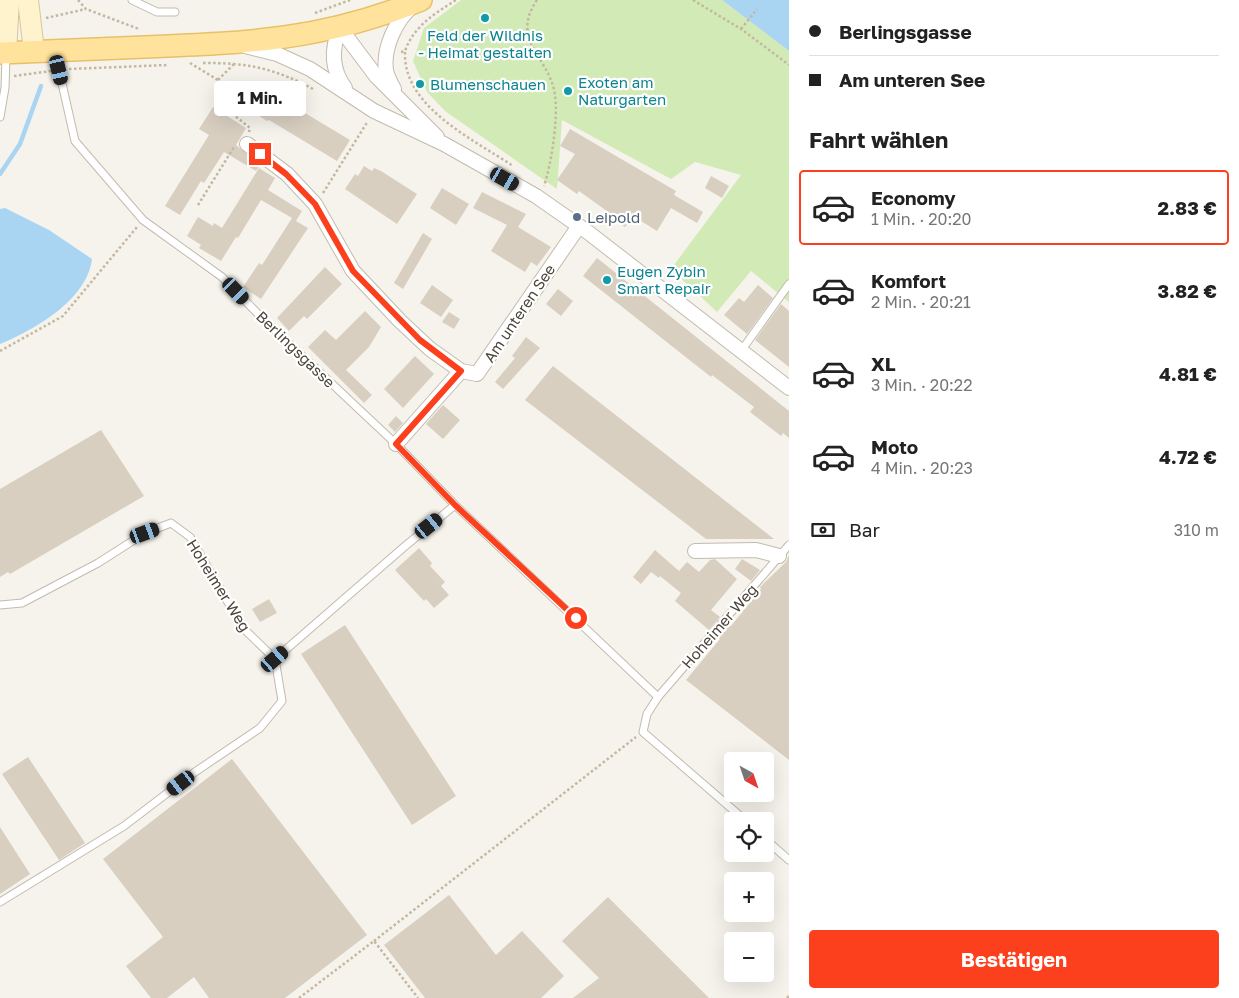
<!DOCTYPE html>
<html lang="de">
<meta charset="utf-8">
<style>
:root{--surface:#fff;--page:#f2f2f2;--text:#222;--muted:#767676;--line:#e0e0e0;--accent:#fc3f1d}
body{margin:0;font-family:"Golos Text",sans-serif;background:var(--page);color:var(--text);height:100vh;display:flex;flex-direction:column;font-size:19px;white-space:nowrap}
*{box-sizing:border-box;margin:0}
p{font-size:16px;color:var(--muted)}
.icon{flex:none;width:28px;height:28px;fill:none;stroke:currentColor;stroke-width:2;stroke-linecap:round;stroke-linejoin:round}
.map{position:relative;flex:1;overflow:hidden}
.sheet{display:flex;flex-direction:column;background:var(--surface);width:450px}
.sheet>*{flex:none}
.top-card{display:grid;align-content:center;height:110px;padding:0 20px;background:var(--surface)}
.needle{width:32px;rotate:140deg}
.controls{position:absolute;left:724px;top:752px;display:grid;gap:10px}
.controls a{display:grid;place-items:center;width:50px;height:50px;border-radius:5px;background:var(--surface);box-shadow:0 5px 20px #0002;font-size:25px}
.end{position:absolute;width:22px;height:22px;margin:-11px;border:6px solid #fc3f1d;background:#fff;box-shadow:0 0 0 2px #fff}
.from{border-radius:50%}
.bubble{position:absolute;height:35px;border-radius:5px;background:var(--surface);box-shadow:0 5px 20px #0002;font-size:16px;font-weight:700;line-height:35px;text-align:center}
.car{position:absolute;width:15px;height:30px;margin:-15px -8px;border-radius:6px;box-shadow:0 0 4px 1px #0007;background:linear-gradient(#222 24%,#8ab4d8 0 40%,#222 0 76%,#8ab4d8 0 86%,#222 0)}
.top-card b{display:flex;align-items:center;gap:18px;height:48px;font-size:19px}
.top-card b+b{border-top:1px solid var(--line)}
.top-card i{width:12px;height:12px;background:var(--text)}
ul{padding:0;list-style:none}
li{display:flex;align-items:center;gap:15px;height:75px;margin:0 10px 8px;padding:0 10px;border:2px solid transparent;border-radius:5px}
li div{flex:1}
li b{display:block;font-size:19px}
li em{font-style:normal;font-weight:700}
li.active{border-color:var(--accent)}
li>.icon{width:45px;height:45px;stroke-width:1.5}
h2{padding:0 20px;font-size:22px;line-height:60px}
.pay{display:flex;align-items:center;gap:12px;height:55px;padding:0 20px;font-size:19px}
.pay p{margin-inline-start:auto}
.cta{display:flex;gap:10px;margin-top:auto;padding:10px 20px}
.cta a{flex:1;height:58px;border-radius:5px;background:var(--accent);color:#fff;font-size:20px;font-weight:700;line-height:58px;text-align:center}
main{display:flex;flex:1;min-height:0}
.map>svg:first-child{display:block}
</style>
<main>
<div class="map">
<svg width="789" height="998" viewBox="0 0 789 998">
<rect width="100%" height="100%" fill="#f6f3ec"/>
<path fill="#d2eab5" d="M461 0H722L789 51V302L751 271 717 312 671 269 741 175 695 162 671 179 562 120 557 189 445 111 427 92 413 61 424 28Z"/>
<g fill="#a9d4f2">
<path d="M722 0H789V51Z"/>
<path d="M5 208 49 230 92 259C87 300 34 330 0 344V209Z"/>
</g>
<g fill="none" stroke-linecap="round" stroke-linejoin="round">
<path stroke="#a9d4f2" stroke-width="4.5" d="M0 174 20 144 41 86"/>
</g>
<g fill="#d8cfc1">
<path d="M264 101 279 111 285 101 350 140 337 161 269 120 267 121 256 114Z"/>
<path d="M213 107 246 128 236 145 260 165 256 171 224 152 204 183 201 181 180 215 165 206 209 135 199 129Z"/>
<path d="M570 129 676 191 674 195 703 212 697 223 671 208 657 231 633 216 625 227 609 216 611 214 579 191 577 194 557 180 575 154 560 146Z"/>
<path d="M364 166 372 171 374 168 381 171 417 194 397 224 345 189 355 174 358 176Z"/>
<path d="M259 168 275 178 268 190 302 211 296 221 308 228 261 299 243 287 259 263 262 265 292 218 261 200 238 238 236 237 221 261 199 248 201 245 187 236 198 217 213 226 214 223 222 228Z"/>
<path d="M711 176 729 186 722 198 705 188Z"/>
<path d="M442 188 469 204 456 225 430 208Z"/>
<path d="M482 192 526 214 518 227 551 247 537 266 531 262 525 272 491 251 507 225 473 208Z"/>
<path d="M423 233 432 239 403 289 394 283Z"/>
<path d="M597 258 789 411V438L783 433 781 436 750 412 754 407 712 375 711 377 583 276Z"/>
<path d="M325 267 342 284 307 319 304 316 289 331 277 318Z"/>
<path d="M432 285 453 300 441 317 420 303Z"/>
<path d="M758 285 773 298 747 334 724 315 739 298 744 302Z"/>
<path d="M558 289 573 301 561 316 546 304Z"/>
<path d="M781 304 789 311V367L755 340Z"/>
<path d="M365 311 381 327 369 347 346 370 372 395 364 403 308 347 325 330 336 340Z"/>
<path d="M449 312 460 319 454 329 442 322Z"/>
<path d="M526 337 540 348 503 389 495 382 515 358 512 356Z"/>
<path d="M415 356 434 374 403 408 384 389Z"/>
<path d="M553 366 774 539H706L525 400Z"/>
<path d="M443 405 460 420 443 439 426 424Z"/>
<path d="M396 416 403 423 395 432 388 425Z"/>
<path d="M101 430 144 496 10 574 8 572 0 577V489Z"/>
<path d="M419 548 432 563 430 566 445 582 441 586 449 595 434 608 426 599 424 601 395 570Z"/>
<path d="M655 550 679 571 687 562 699 572 710 560 715 559 737 579 711 610 720 617 709 630 675 601 681 593 660 576 659 578 651 572 641 584 633 577Z"/>
<path d="M789 555V760L686 680 720 639 717 637 728 624 731 626 761 589 760 587 786 562Z"/>
<path d="M742 559 760 570 751 581 735 569Z"/>
<path d="M269 599 277 613 260 622 252 609Z"/>
<path d="M345 625 456 796 412 825 301 654Z"/>
<path d="M28 757 85 843 59 860 2 774Z"/>
<path d="M232 759 367 935 285 998H209L194 977 167 998H151L126 966 163 937 103 859Z"/>
<path d="M0 827 30 874 0 894Z"/>
<path d="M449 895 496 955 522 931 564 976 541 998H425L384 945Z"/>
<path d="M608 897 709 998H573L599 978 562 941Z"/>
</g>
<g fill="none" stroke-linecap="round" stroke-linejoin="round">
<g stroke="#c2bbae" stroke-width="9">
<g id="lane">
<path d="M132 0 157 12H175"/>
<path d="M59 70 75 141 143 220 222 277 263 319 396 444 455 505 658 697 647 714 643 732 746 821"/>
<path d="M0 117 5 88 6 55"/>
<path d="M741 351 789 284"/>
<path d="M0 605 22 603 98 563 145 533 171 523 190 537 243 628 275 659 404 547 455 505"/>
<path d="M658 697 789 545"/>
<path d="M765 839 789 860"/>
<path d="M0 902 124 826 195 772 260 728 282 701 275 659"/>
</g>
</g>
<g stroke="#c2bbae" stroke-width="16">
<g id="street">
<path d="M340 28 376 76 437 137"/>
<path d="M340 28C331 49 331 69 345 88"/>
<path d="M245 46 277 54 310 69 374 111 444 144 536 196 589 233 789 388"/>
<path d="M394 89C391 83 387 77 386 70 383 48 396 19 414 5"/>
<path d="M247 144 287 174 315 204 353 271 400 321 430 349 461 371 477 374 579 226"/>
<path d="M396 444 461 371"/>
<path d="M695 551 756 550 779 556"/>
</g>
</g>
<g stroke="#d6c79b" stroke-width="22">
<g id="secondary">
<path d="M28 0 34 51"/>
<path d="M6 52 9 0"/>
</g>
</g>
<g stroke="#e6c16a" stroke-width="24">
<path id="primary" d="M0 53C48 51 97 49 145 47 247 43 324 40 421 0"/>
</g>
<g stroke="#c4b79f" stroke-width="2.5" stroke-dasharray="2.5 2.5" stroke-linecap="butt">
<path d="M78 0 86 9 139 29"/>
<path d="M537 0C509 41 550 57 555 95 558 120 552 161 544 186"/>
<path d="M693 0 741 29 789 65"/>
<path d="M315 13 350 0"/>
<path d="M46 18 86 9"/>
<path d="M741 29 757 9"/>
<path d="M401 52 405 51C414 26 434 14 456 0"/>
<path d="M405 52C403 107 473 139 513 166"/>
<path d="M190 63 218 80 225 92 229 111 250 128 249 132"/>
<path d="M203 63C244 63 264 66 302 83L303 80"/>
<path d="M69 69 168 65"/>
<path d="M14 76 51 71"/>
<path d="M218 80 235 63"/>
<path d="M302 83 313 89"/>
<path d="M323 193 368 121"/>
<path d="M198 205 234 147"/>
<path d="M0 351 63 316 137 227"/>
<path d="M374 941 636 737"/>
<path d="M299 998 374 941 418 998"/>
<path d="M787 998 789 996"/>
</g>
<use href="#lane" stroke="#fff" stroke-width="7"/>
<use href="#street" stroke="#fff" stroke-width="14"/>
<use href="#secondary" stroke="#fff3cd" stroke-width="20"/>
<use href="#primary" stroke="#ffe39c" stroke-width="21"/>
</g>
<g fill="none" stroke-linecap="round" stroke-linejoin="round">
<path stroke="#fc3f1d" stroke-width="6" d="M260 154 286 174 315 204 353 271 420 340 461 371 396 444 455 505 576 618"/>
</g>
<g fill="#0f9aa8" stroke="#fff" stroke-width="2">
<circle cx="485" cy="18" r="5"/>
<circle cx="420" cy="84" r="5"/>
<circle cx="568" cy="91" r="5"/>
<circle cx="607" cy="280" r="5"/>
</g>
<circle fill="#5c6f8a" stroke="#fff" stroke-width="2" cx="577" cy="217" r="5"/>
<g text-anchor="middle" dominant-baseline="central" stroke-width="4.5" stroke-linejoin="round" paint-order="stroke">
<g font-size="15" fill="#0d838f" stroke="#fff" text-anchor="start">
<text x="485" y="35" text-anchor="middle">Feld der Wildnis<tspan x="485" dy="17">- Heimat gestalten</tspan></text>
<text x="578" y="82">Exoten am<tspan x="578" dy="17">Naturgarten</tspan></text>
<text x="430" y="84">Blumenschauen</text>
<text x="617" y="271">Eugen Zybin<tspan x="617" dy="17">Smart Repair</tspan></text>
</g>
<g font-size="15" fill="#4e5e75" stroke="#fff" text-anchor="start">
<text x="587" y="217">Leipold</text>
</g>
<g font-size="15" fill="#4b4439" stroke="#fff">
<text transform="translate(519 313) rotate(-56)">Am unteren See</text>
<text transform="translate(296 349) rotate(44)">Berlingsgasse</text>
<text transform="translate(219 585) rotate(58)">Hoheimer Weg</text>
<text transform="translate(719 626) rotate(-49)">Hoheimer Weg</text>
</g>
</g>
</svg>
<div class="controls">
<a><svg class="needle" viewBox="-14 -14 28 28"><path d="M0-13l5 13h-10z" fill="#e53935"/><path d="M0 13l5-13h-10z" fill="#767676"/></svg></a>
<a><svg class="icon" aria-label="locate" viewBox="0 0 24 24"><circle cx="12" cy="12" r="6"/><path d="M12 2v4M12 18v4M2 12h4M18 12h4"/></svg></a>
<a>+</a>
<a>−</a>
</div>
<i class="end from" style="left:576px;top:618px"></i>
<i class="end" style="left:260px;top:154px"></i>
<div class="bubble" style="left:214px;top:81px;width:92px">1 Min.</div>
<i class="car" style="left:59px;top:70px;rotate:167deg"></i>
<i class="car" style="left:505px;top:179px;rotate:120deg"></i>
<i class="car" style="left:236px;top:291px;rotate:136deg"></i>
<i class="car" style="left:429px;top:526px;rotate:51deg"></i>
<i class="car" style="left:145px;top:533px;rotate:70deg"></i>
<i class="car" style="left:275px;top:659px;rotate:49deg"></i>
<i class="car" style="left:181px;top:783px;rotate:233deg"></i>
</div>
<section class="sheet">
<div class="top-card">
<b><i class="from"></i>Berlingsgasse</b>
<b><i></i>Am unteren See</b>
</div>
<h2>Fahrt wählen</h2>
<ul>
<li class="active"><svg class="icon" aria-label="car" viewBox="0 0 24 24"><path d="M5 17H2v-5l4-1 3-4h7l3 4 3 1v5h-3M9 17h6M6 11h13"/><circle cx="7" cy="17" r="2"/><circle cx="17" cy="17" r="2"/></svg><div><b>Economy</b><p>1 Min. · 20:20</p></div><em>2.83 €</em></li>
<li><svg class="icon" aria-label="car" viewBox="0 0 24 24"><path d="M5 17H2v-5l4-1 3-4h7l3 4 3 1v5h-3M9 17h6M6 11h13"/><circle cx="7" cy="17" r="2"/><circle cx="17" cy="17" r="2"/></svg><div><b>Komfort</b><p>2 Min. · 20:21</p></div><em>3.82 €</em></li>
<li><svg class="icon" aria-label="car" viewBox="0 0 24 24"><path d="M5 17H2v-5l4-1 3-4h7l3 4 3 1v5h-3M9 17h6M6 11h13"/><circle cx="7" cy="17" r="2"/><circle cx="17" cy="17" r="2"/></svg><div><b>XL</b><p>3 Min. · 20:22</p></div><em>4.81 €</em></li>
<li><svg class="icon" aria-label="car" viewBox="0 0 24 24"><path d="M5 17H2v-5l4-1 3-4h7l3 4 3 1v5h-3M9 17h6M6 11h13"/><circle cx="7" cy="17" r="2"/><circle cx="17" cy="17" r="2"/></svg><div><b>Moto</b><p>4 Min. · 20:23</p></div><em>4.72 €</em></li>
</ul>
<div class="pay"><svg class="icon" aria-label="cash" viewBox="0 0 24 24"><path d="M3 7h18v10H3z"/><circle cx="12" cy="12" r="2"/></svg>Bar<p>310 m</p></div>
<div class="cta"><a>Bestätigen</a></div>
</section>
</main>
